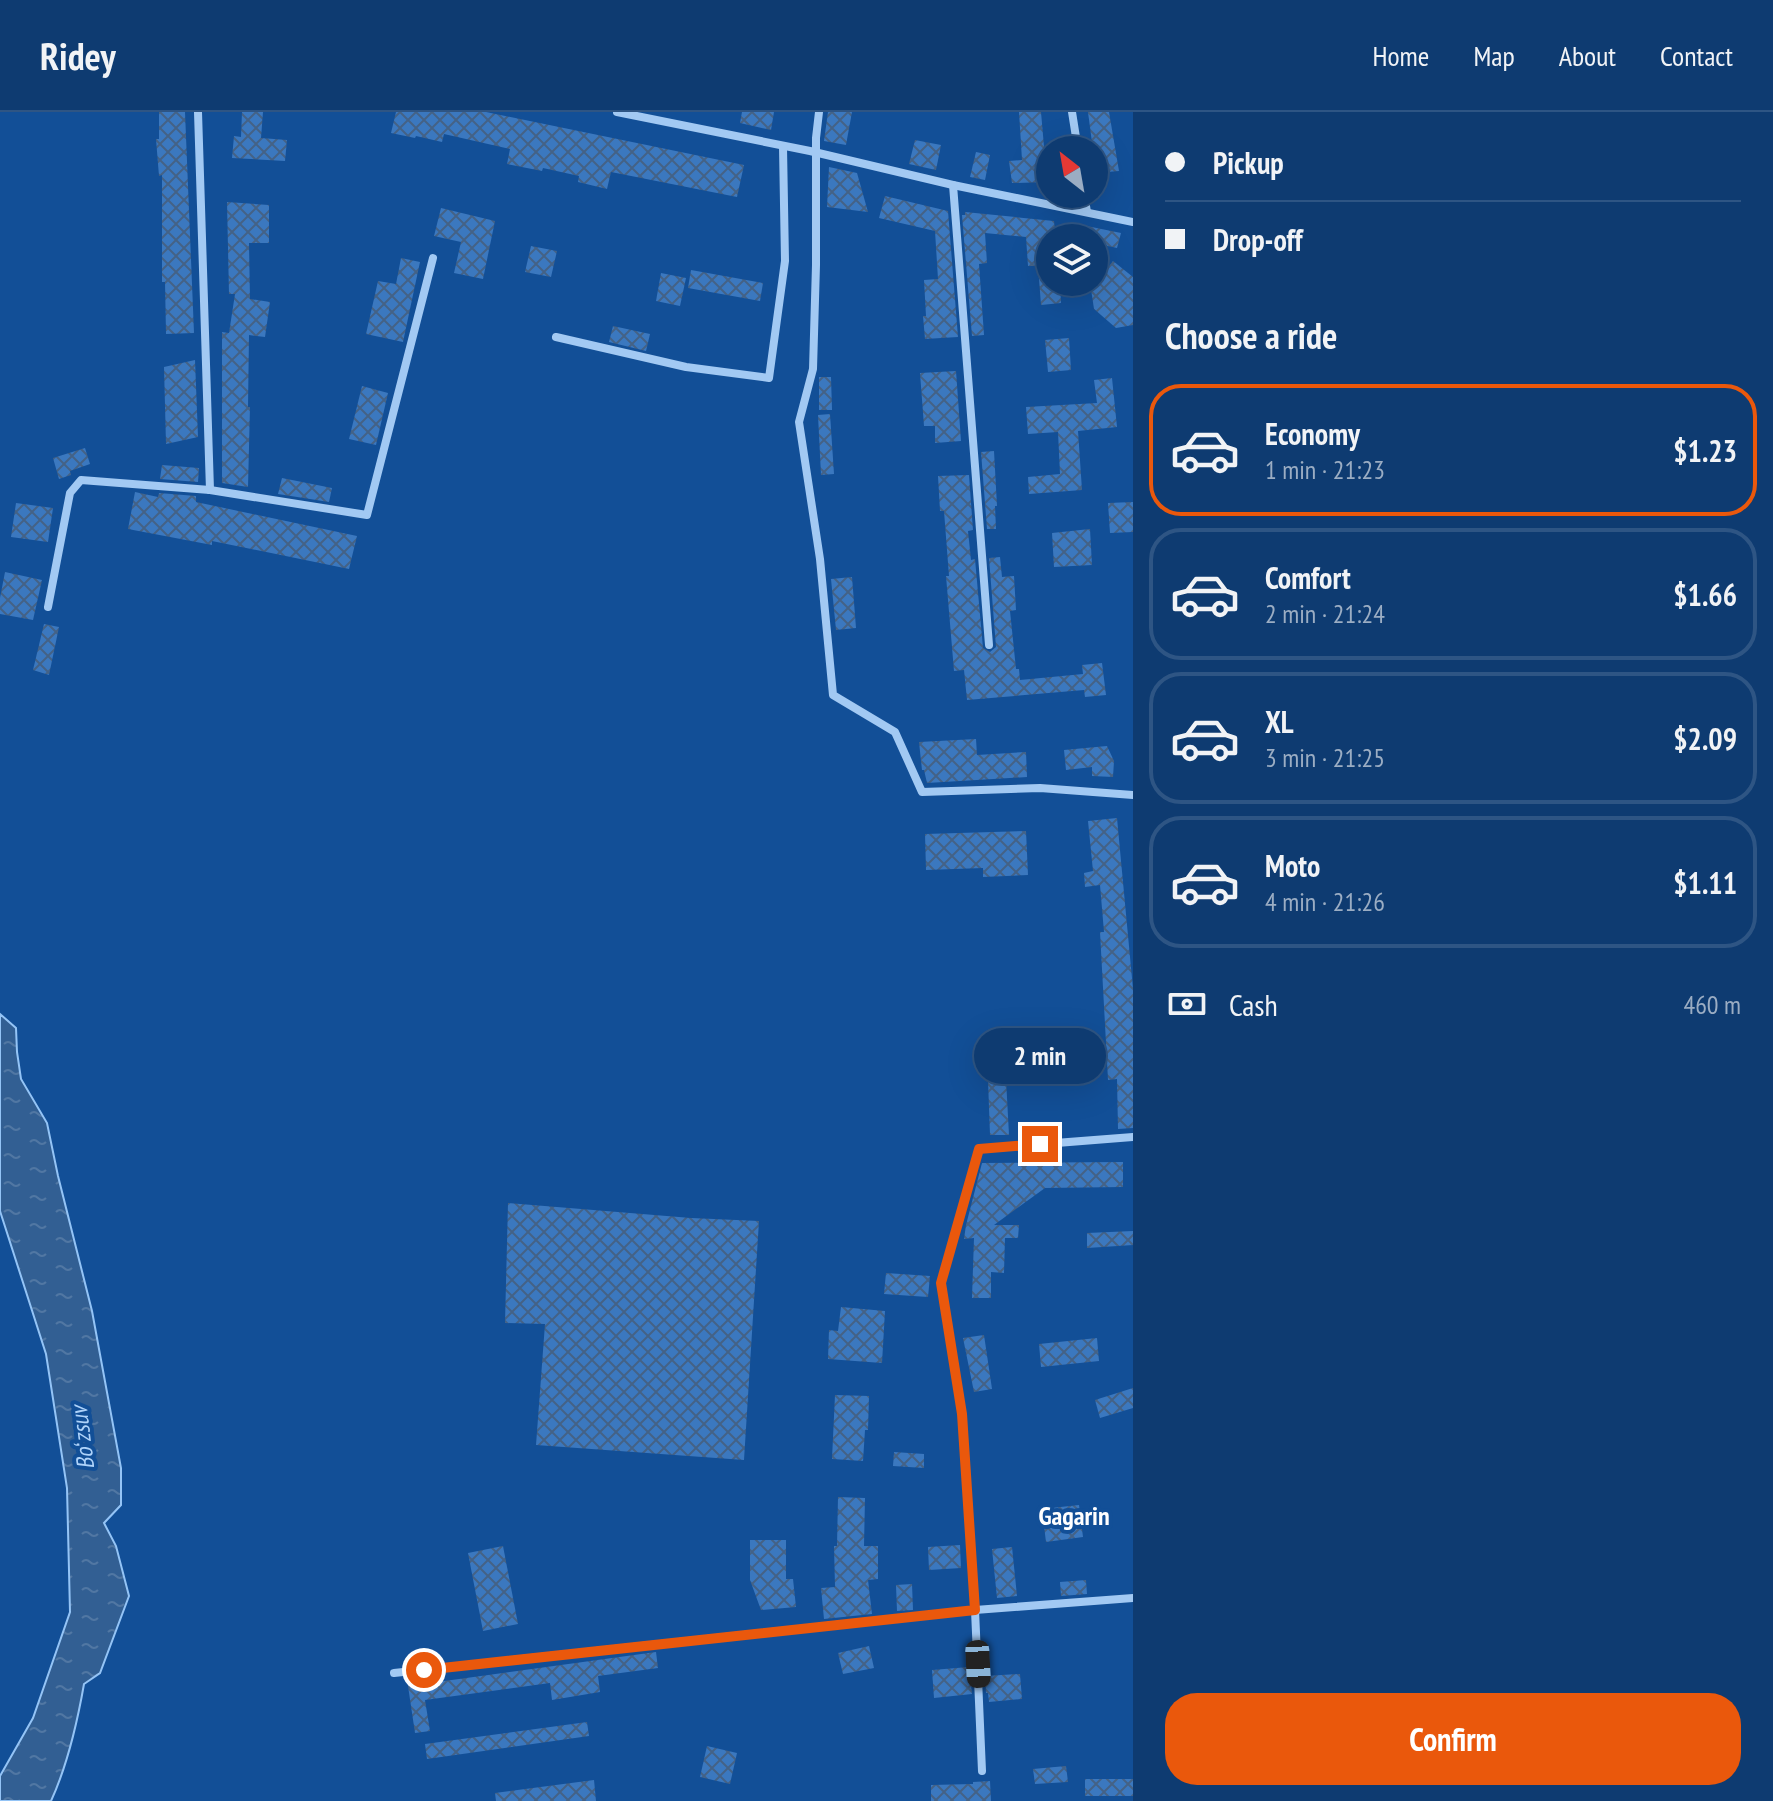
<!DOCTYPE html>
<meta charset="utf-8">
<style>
:root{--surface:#0e3b71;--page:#174276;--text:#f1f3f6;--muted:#9badc3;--line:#2e5584;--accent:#ea580c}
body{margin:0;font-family:"PT Sans Narrow",sans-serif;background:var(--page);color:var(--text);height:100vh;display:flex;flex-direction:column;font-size:30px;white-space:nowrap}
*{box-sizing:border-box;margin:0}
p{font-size:26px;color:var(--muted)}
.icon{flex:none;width:44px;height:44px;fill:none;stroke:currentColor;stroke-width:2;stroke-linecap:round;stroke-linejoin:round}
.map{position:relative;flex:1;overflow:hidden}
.side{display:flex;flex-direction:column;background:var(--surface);width:640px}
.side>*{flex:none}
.banner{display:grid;align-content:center;height:176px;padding:0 32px;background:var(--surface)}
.needle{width:52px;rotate:329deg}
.buttons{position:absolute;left:1036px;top:24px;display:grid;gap:16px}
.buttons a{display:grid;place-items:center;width:72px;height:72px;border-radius:50%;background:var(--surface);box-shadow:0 8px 32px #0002,0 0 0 2px var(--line);font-size:40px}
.end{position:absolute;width:36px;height:36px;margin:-18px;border:10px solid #ea580c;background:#fff;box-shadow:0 0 0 4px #fff}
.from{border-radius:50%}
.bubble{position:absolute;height:56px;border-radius:28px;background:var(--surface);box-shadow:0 8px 32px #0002,0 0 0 2px var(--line);font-size:26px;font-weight:700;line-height:56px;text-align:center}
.car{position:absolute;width:24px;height:48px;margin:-24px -12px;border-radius:10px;box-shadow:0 0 6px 2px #0007;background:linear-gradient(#222 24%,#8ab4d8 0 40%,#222 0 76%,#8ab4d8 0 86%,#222 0)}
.banner b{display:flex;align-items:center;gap:28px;height:76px;font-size:30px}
.banner b+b{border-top:2px solid var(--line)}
.banner i{width:20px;height:20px;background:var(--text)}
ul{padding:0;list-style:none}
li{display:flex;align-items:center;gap:24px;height:132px;margin:0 16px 12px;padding:0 16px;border:4px solid var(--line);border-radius:32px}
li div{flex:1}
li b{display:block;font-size:30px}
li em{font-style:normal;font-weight:700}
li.active{border-color:var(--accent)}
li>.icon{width:72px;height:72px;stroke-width:1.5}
h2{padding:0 32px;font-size:36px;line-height:96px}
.pay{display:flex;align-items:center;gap:20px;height:88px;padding:0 32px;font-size:30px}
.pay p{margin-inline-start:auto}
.primary-button{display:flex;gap:16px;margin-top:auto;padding:16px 32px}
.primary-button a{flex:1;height:92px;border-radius:32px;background:var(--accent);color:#fff;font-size:32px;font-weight:700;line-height:92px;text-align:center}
header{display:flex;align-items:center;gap:48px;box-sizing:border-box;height:112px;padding:0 40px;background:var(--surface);border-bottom:2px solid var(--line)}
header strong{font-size:38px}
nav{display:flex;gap:44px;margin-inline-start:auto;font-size:28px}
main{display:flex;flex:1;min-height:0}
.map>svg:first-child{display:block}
</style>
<header>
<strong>Ridey</strong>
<nav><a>Home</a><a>Map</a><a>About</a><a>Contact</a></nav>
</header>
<main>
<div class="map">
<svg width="1133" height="1689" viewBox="0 0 1133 1689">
<defs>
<pattern id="water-ripples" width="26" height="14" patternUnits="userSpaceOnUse" patternTransform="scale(2)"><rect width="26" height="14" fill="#325f93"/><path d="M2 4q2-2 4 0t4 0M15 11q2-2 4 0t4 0" fill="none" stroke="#5177a3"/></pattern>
<pattern id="building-cross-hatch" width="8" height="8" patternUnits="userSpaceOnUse" patternTransform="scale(2)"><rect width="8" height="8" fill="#3b78bf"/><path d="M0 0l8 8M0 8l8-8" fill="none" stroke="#446286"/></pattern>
</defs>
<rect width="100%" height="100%" fill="#124f97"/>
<path fill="url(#water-ripples)" stroke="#94c4f6" stroke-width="2" d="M0 902 16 916 17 940 21 967 47 1011 58 1064 92 1199 121 1356V1393L104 1411 116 1434 129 1484 100 1561 84 1572C77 1612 68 1652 51 1689H0V1664L33 1606 70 1500 67 1376 46 1242 0 1099Z"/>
<g fill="url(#building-cross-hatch)">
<path d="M159 0H185L194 221 166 222 165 170H162V63L159 64 156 27H159Z"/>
<path d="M242 0H263L261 26 287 28 285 49 232 46 234 24 241 25Z"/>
<path d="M396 0H486L744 53 737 85 611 60 607 77 578 70 579 64 543 56 542 59 507 52 510 37 444 22 442 30 416 24 415 26 391 21Z"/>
<path d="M742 0H774L771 18 740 11Z"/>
<path d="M828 0H852L846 33 824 29Z"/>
<path d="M1019 0H1041L1045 46H1048L1050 70 1012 71 1009 49 1022 48Z"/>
<path d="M1088 0H1109L1119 59 1096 61Z"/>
<path d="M915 28 941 33 936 58 909 52Z"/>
<path d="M976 40 990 43 985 68 970 65Z"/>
<path d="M829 55 857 61 868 100 827 95Z"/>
<path d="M885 84 948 99 958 225 925 227 923 204H926L924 168 938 167 935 119 879 106Z"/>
<path d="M227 90 269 93V131H249L250 187 270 190 265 225 249 223 248 295H250L248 375 222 371V220L229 221 235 182H229Z"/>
<path d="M441 96 495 109 483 167 454 161 461 130 434 124Z"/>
<path d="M965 100 1054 109 1056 126H1050V170H1060L1061 191 1041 193 1038 154H1028L1026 125 985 121 987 151 979 152 984 223 972 224 962 103H965Z"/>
<path d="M1077 112 1121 121 1117 136 1094 131V126H1079Z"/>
<path d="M531 134 557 139 551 165 525 160Z"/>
<path d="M401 146 420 150 403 230 366 222 378 169 396 172Z"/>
<path d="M1113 149 1133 165V213L1116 216 1094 197 1091 177Z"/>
<path d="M691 158 763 171 760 189 688 176Z"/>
<path d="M661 161 686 166 680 194 656 189Z"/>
<path d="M613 214 650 222 646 239 609 230Z"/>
<path d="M1069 226 1071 258 1048 260 1045 228Z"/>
<path d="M195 248 198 325 166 332 164 255Z"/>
<path d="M956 259 961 329 935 331V314H924L920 261Z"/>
<path d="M819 265H831L832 298H819Z"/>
<path d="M1112 266 1117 315 1078 319 1082 378 1029 382 1028 365 1060 362 1058 320 1028 322 1026 295 1097 291 1094 268Z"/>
<path d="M362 274 388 281 376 333 349 327Z"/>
<path d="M830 302 834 362 821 363 818 303Z"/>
<path d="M85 336 90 352 70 359 71 363 59 367 53 346Z"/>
<path d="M994 339 997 394H995L996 417H987L981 340Z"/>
<path d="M162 353 199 356 198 370 160 367Z"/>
<path d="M969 363 973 418 968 419 971 448 975 447 983 536 990 540 996 535 989 446 1000 445 1002 465 1014 464 1016 498 1010 499 1016 557H1019L1020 568 1083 562 1082 553 1102 551 1106 583 1085 585 1084 578 967 588 964 558 954 559 946 464H949L944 399H940L938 364Z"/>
<path d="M282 366 332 376 329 390 278 382Z"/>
<path d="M135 380 158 385 159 381 196 384V390L357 424 349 457 212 429V433L128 417Z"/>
<path d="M1133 390V420L1110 421 1108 391Z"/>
<path d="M16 391 53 396 48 430 11 425Z"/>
<path d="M1090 417 1092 453 1054 455 1052 421Z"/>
<path d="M5 460 42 468 33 508 0 502V486Z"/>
<path d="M852 465 856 516 836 518 831 467Z"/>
<path d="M44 512 59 515 49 563 33 558Z"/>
<path d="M976 627 977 643 1026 640 1027 665 927 671 924 658H922L919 630Z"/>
<path d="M1107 634 1114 649 1113 665 1092 664V655L1066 658 1064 638Z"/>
<path d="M1117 706 1133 877V1016L1118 1017 1117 967 1108 968 1100 820H1104L1100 773 1085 775 1084 761 1093 759 1088 709Z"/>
<path d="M1026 719 1028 763 983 765V756L926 758 925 722Z"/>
<path d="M1006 967 1009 1023H990L988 968Z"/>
<path d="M1123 1050V1075L1045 1076 994 1113H1019L1018 1126H1005L1004 1161 991 1160V1186H972L974 1126 964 1127 966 1113 982 1051Z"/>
<path d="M508 1091 691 1106 759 1109 744 1348 536 1333 545 1212 505 1211Z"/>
<path d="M1133 1119V1133L1087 1136V1121Z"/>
<path d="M886 1161 930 1164 928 1185 884 1182Z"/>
<path d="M841 1195 885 1199 882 1251 828 1247 829 1218 838 1219Z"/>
<path d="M984 1223 992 1277 974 1280 963 1226Z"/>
<path d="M1097 1226 1099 1249 1041 1255 1039 1232Z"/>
<path d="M1133 1276V1296L1100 1306 1095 1288Z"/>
<path d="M835 1283 869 1284 868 1318H865L863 1349 832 1347Z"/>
<path d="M894 1340 924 1342V1356L893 1354Z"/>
<path d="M838 1385 865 1386 864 1434H878V1467L868 1468 872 1502 824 1507 821 1476 835 1475 834 1434H837Z"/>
<path d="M1079 1393 1083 1425 1046 1430 1042 1397Z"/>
<path d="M750 1428H786V1467H793L796 1495 761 1498 750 1468Z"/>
<path d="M960 1433 961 1456 929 1458 928 1435Z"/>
<path d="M503 1434 518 1512 483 1519 468 1441Z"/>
<path d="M1012 1435 1017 1484 997 1486 992 1437Z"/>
<path d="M1086 1468 1087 1482 1061 1484 1060 1470Z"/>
<path d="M912 1472 913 1498 897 1499 896 1473Z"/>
<path d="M869 1534 874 1556 843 1562 838 1541Z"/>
<path d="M656 1540 658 1556 598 1564 600 1580 552 1588 550 1571 425 1588 430 1619 415 1621 408 1574Z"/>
<path d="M969 1555 972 1582 934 1586 932 1558Z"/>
<path d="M1020 1562 1022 1587 989 1590 988 1581H986L985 1564Z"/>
<path d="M587 1610 589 1624 427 1647 425 1632Z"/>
<path d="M707 1634 737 1641 730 1672 700 1665Z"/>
<path d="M1066 1654 1068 1670 1035 1672 1033 1657Z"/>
<rect x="1085" y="1667" width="48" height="17"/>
<path d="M594 1668 596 1689H496L495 1681Z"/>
<path d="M990 1669 991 1689H931V1673L973 1672V1670Z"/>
</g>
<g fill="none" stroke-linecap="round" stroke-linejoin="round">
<g stroke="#a2c9f3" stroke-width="8">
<path d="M198 0 210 378"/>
<path d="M617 0 810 39 953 73 1133 110"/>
<path d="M819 0 816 26V153L813 257 799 310 820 447 833 583 895 620 922 680 1040 676 1133 683"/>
<path d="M1072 0 1078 38"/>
<path d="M953 73 989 533"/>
<path d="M1084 82 1087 100"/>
<path d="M556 225 686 255 769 266 785 149 783 35"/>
<path d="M48 495 70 381 81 368 210 378 367 403 433 146"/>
<path d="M394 1561 975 1498 1133 1486"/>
<path d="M982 1659 975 1498 962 1302 941 1171 979 1037 1133 1025"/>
</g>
</g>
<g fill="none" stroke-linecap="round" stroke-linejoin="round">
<path stroke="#ea580c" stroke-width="10" d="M424 1558 975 1498 962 1302 941 1171 979 1037 1040 1032"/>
</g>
<g text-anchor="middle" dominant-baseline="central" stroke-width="8" stroke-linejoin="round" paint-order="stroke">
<g font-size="24" font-style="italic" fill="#afd3fa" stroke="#124f97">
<text transform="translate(82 1326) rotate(-97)">Boʻzsuv</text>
</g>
<g font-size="26" font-weight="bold" fill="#fff" stroke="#124f97">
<text x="1074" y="1403">Gagarin</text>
</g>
</g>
</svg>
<div class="buttons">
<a><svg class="needle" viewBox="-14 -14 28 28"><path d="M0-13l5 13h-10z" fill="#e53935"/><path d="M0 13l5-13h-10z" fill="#9badc3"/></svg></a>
<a><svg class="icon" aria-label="layers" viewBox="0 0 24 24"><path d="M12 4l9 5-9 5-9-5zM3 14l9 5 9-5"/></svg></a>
</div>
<i class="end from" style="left:424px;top:1558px"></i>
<i class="end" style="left:1040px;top:1032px"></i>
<div class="bubble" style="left:974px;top:916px;width:132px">2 min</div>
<i class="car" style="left:978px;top:1552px;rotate:177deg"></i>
</div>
<section class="side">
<div class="banner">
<b><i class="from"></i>Pickup</b>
<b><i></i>Drop-off</b>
</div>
<h2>Choose a ride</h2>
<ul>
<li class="active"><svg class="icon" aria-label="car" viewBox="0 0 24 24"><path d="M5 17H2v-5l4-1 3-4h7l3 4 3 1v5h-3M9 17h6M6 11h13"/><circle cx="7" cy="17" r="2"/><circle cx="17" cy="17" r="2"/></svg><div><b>Economy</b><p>1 min · 21:23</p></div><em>$1.23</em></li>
<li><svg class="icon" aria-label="car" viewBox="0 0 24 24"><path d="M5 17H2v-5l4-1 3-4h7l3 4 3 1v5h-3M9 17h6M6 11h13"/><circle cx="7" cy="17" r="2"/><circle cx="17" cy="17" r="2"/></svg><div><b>Comfort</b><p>2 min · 21:24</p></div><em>$1.66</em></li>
<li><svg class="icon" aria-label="car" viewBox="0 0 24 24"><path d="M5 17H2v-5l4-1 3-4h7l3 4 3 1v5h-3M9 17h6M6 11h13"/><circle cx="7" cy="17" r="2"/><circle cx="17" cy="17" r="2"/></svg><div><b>XL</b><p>3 min · 21:25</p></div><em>$2.09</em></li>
<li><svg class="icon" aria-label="car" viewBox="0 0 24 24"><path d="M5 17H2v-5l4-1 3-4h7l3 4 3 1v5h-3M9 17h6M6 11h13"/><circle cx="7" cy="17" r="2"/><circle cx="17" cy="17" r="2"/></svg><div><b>Moto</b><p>4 min · 21:26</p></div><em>$1.11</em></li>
</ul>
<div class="pay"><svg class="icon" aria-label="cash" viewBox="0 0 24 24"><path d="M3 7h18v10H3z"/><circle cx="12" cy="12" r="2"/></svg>Cash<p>460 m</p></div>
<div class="primary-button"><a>Confirm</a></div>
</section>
</main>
